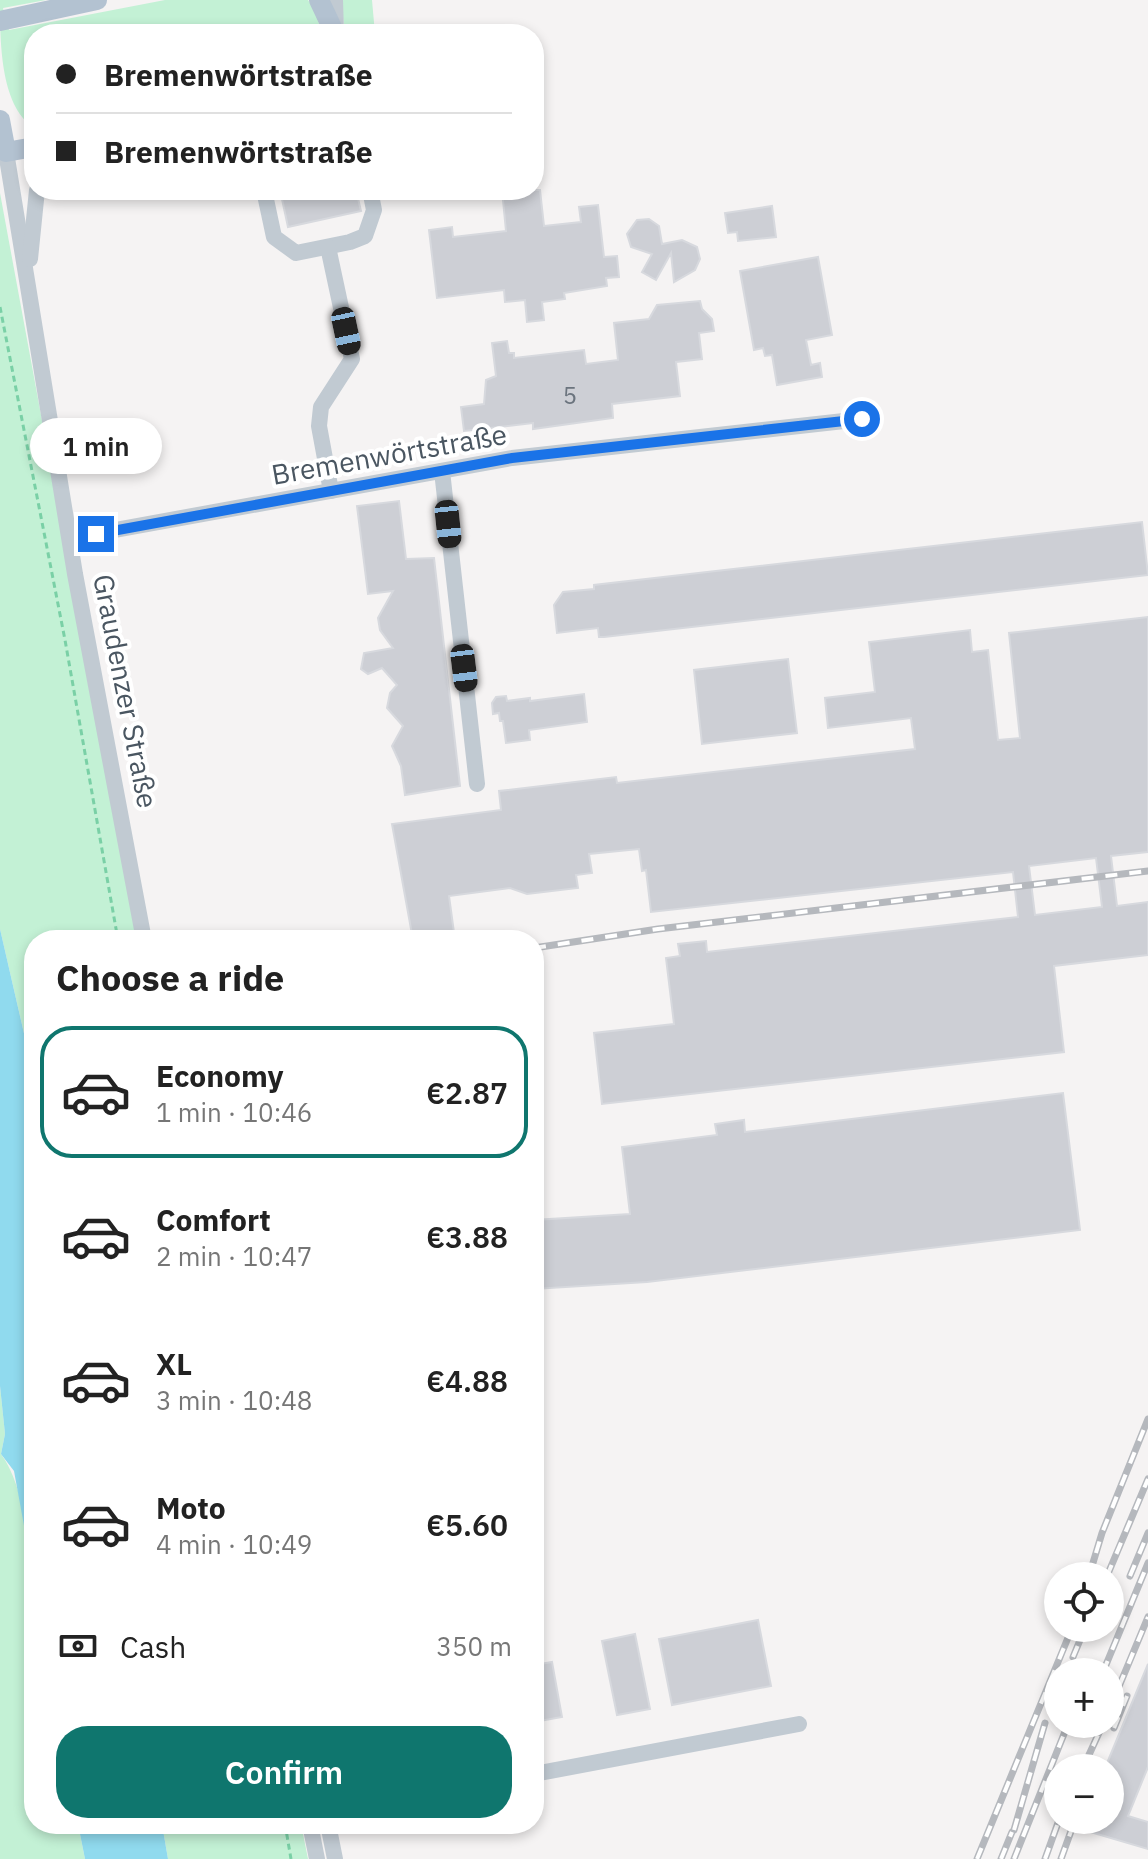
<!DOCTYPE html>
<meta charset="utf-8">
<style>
:root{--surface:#fff;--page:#f2f2f2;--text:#222;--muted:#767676;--line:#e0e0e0;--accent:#0f766e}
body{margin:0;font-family:"IBM Plex Sans",sans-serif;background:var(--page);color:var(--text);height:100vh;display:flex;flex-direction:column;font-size:30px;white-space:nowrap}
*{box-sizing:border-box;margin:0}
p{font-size:26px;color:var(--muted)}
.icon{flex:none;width:44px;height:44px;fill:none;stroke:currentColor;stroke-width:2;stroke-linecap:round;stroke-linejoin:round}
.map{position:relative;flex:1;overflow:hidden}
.sheet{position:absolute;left:24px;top:930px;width:520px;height:904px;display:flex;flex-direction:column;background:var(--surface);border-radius:32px;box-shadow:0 4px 12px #0003}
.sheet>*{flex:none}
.guide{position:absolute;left:24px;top:24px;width:520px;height:176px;border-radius:32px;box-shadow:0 4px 12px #0003;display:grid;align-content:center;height:176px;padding:0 32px;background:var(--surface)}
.fabs{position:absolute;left:1044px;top:1562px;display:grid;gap:16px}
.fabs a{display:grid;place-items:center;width:80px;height:80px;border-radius:50%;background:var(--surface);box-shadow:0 4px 12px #0003;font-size:40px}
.end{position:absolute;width:36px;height:36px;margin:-18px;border:10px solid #1a73e8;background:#fff;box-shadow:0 0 0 4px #fff}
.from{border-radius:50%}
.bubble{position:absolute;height:56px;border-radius:28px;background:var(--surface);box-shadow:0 4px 12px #0003;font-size:26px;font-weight:600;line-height:56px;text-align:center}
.car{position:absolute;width:24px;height:48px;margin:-24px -12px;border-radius:10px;box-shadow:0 0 6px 2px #0007;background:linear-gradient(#222 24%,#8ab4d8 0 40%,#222 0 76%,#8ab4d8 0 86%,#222 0)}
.guide b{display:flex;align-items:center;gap:28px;height:76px;font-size:30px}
.guide b+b{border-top:2px solid var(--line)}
.guide i{width:20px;height:20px;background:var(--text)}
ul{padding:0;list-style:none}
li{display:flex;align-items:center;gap:24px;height:132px;margin:0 16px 12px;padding:0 16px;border:4px solid transparent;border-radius:32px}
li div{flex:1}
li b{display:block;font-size:30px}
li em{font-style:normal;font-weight:600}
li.active{border-color:var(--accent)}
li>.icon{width:72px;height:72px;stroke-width:1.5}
h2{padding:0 32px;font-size:36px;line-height:96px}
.pay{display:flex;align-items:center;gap:20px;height:88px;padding:0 32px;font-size:30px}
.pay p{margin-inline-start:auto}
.action{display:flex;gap:16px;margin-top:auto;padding:16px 32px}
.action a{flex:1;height:92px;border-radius:32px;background:var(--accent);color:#fff;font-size:32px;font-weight:600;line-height:92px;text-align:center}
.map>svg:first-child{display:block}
</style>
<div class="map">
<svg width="1148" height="1859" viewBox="0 0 1148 1859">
<rect width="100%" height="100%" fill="#f5f3f3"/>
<g fill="#c3f1d5">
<path d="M0 0H46L3 8 9 30 165 0H308L317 13 321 34H34L33 127C0 105 0 40 0 0Z"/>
<path d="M341 0H372L375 34H345Z"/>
<path d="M0 193 138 940H34V1077L0 929Z"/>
<path d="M0 1386 5 1434 1 1454C49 1518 34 1739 34 1824H78L85 1859H0Z"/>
<path d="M162 1824H301L308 1859H168Z"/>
</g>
<g fill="#90daee">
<path d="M0 929 34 1077V1580L14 1471 1 1454 5 1434 0 1386Z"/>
<path d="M78 1824H162L168 1859H85Z"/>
</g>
<g fill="#cdcfd5" stroke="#d7d9de" stroke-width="2" fill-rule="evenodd">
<path d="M280 190H356L361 211 288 227Z"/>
<path d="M502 190H540L544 226 581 222 579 207 598 205 604 257 617 256 619 277 606 278 607 286 564 293 565 299 542 302 544 320 527 322 525 300 505 302 504 290 437 298 429 230 452 227 453 237 506 231Z"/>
<path d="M772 206 776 237 738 241 737 232 728 233 725 213Z"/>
<path d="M649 219 659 226 662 244 682 240 697 247 700 259 695 270 674 282 671 253 656 280 642 272 652 254 631 247 627 234 637 220Z"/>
<path d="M818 257 832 335 806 340 811 365 820 363 822 377 777 385 772 355 765 356 763 348 754 350 740 271Z"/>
<path d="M700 301 702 309 712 319 714 331 699 333 702 359 676 362 680 396 612 404 613 418 533 429V423L464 431 461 407 484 404 486 380 496 376 492 343 507 341 509 353H514V358L584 350 586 364 618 360 614 323 649 319 657 305Z"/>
<path d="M399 501 406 559 434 558 460 786 405 795 401 766 392 746 403 726 387 708 390 693 397 685 382 668 368 674 361 669 364 653 393 648 380 630 378 618 393 591 368 594 357 506Z"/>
<path d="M1142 522 1148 575 604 637H599L598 628 557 633 554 605 563 592 594 589V585Z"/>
<path d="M1148 617V852L1111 856 1117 906 1148 902V955L1054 966 1064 1052 602 1104 594 1033 674 1024 666 958 680 956 678 944 706 941 707 952 1018 917 1013 872 651 912 646 870 642 871 639 849 589 854 592 873 576 875 578 888 527 894 510 888 449 896 455 940H413L392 824 501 810 499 791 616 777 617 783 915 749 911 718 828 728 825 698 875 692 869 642 970 630 972 652 988 650 998 740 1020 738 1009 633ZM1096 858 1102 907 1035 915 1029 866Z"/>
<path d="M788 659 797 733 702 744 694 670Z"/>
<path d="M584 694 587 722 529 730 530 740 506 743 503 721H500L499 713 493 714 492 703 496 697 506 696 507 701 530 698V701Z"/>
<path d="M1063 1093 1080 1230 647 1282 534 1289V1220L630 1214 622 1147 717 1135 715 1124 744 1120 745 1132Z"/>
<path d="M758 1620 771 1686 672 1705 659 1639Z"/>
<path d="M635 1634 650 1709 617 1715 602 1641Z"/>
<path d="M552 1662 562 1717 534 1722V1665Z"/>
<path d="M1148 1664V1767L1128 1816 1148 1822V1849L1060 1823 1061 1820H1110V1768H1105Z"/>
</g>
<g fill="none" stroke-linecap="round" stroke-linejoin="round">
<g stroke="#7ad0a6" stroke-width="3" stroke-dasharray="6 4" stroke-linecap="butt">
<path d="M0 307 65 640 118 940"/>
<path d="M285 1824 291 1859"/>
</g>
<g stroke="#c1cad2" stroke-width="16">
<path d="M335 0 336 32"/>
<path d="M6 152 75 574 144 940"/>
<path d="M264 190 274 237 296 253 350 242 365 236 374 210 370 190"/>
<path d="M328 247 352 359 321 407 319 426 331 491"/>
<path d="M30 259 37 190"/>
<path d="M442 471 477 784"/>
<path d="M71 538 512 458 862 419"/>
<path d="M534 1774 799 1724"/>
<path d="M310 1824 317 1859"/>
<path d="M328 1824 335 1859"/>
</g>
<g stroke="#b3c2d1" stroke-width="20">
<path d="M319 0 335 34"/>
<path d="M0 21 97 0"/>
<path d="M0 120 6 152 34 147"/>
</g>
<g stroke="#b5b8bd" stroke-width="7">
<g id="rail">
<path d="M534 948 658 929 1148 871"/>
<path d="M1089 1576 1102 1533 1148 1419"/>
<path d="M1107 1576 1148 1479"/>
<path d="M1130 1576 1148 1533"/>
<path d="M1073 1657 1085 1628"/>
<path d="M1103 1672 1148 1563"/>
<path d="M1110 1708 1148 1617"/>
<path d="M1114 1728 1127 1696"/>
<path d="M1083 1768 1103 1724"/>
<path d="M1014 1830 1045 1723"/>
<path d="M977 1859 1072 1628"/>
<path d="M1001 1859 1012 1832"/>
<path d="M1014 1859 1068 1724"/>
<path d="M1045 1859 1059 1820"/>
<path d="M1061 1859 1075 1820"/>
</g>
</g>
<use href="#rail" stroke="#fff" stroke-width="4" stroke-dasharray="12" stroke-linecap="butt"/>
</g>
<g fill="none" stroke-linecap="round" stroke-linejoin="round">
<path stroke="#1a73e8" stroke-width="10" d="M96 534 512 458 862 419"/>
</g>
<g text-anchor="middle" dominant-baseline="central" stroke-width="8" stroke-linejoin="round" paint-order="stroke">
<g font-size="24" fill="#6b747e">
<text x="570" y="395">5</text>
</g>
<g font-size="28" fill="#4a5661" stroke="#fff">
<text transform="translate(389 454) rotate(-10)">Bremenwörtstraße</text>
<text transform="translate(126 691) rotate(79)">Graudenzer Straße</text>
</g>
</g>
</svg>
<div class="fabs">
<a><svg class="icon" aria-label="locate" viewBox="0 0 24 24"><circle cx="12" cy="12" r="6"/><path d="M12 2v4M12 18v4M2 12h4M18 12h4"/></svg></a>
<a>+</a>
<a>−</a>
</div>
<i class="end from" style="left:862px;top:419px"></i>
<i class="end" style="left:96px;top:534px"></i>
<div class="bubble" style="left:30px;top:418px;width:132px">1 min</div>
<i class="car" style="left:346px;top:331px;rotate:168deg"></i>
<i class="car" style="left:448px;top:524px;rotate:174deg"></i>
<i class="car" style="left:464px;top:668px;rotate:173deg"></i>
<div class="guide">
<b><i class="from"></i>Bremenwörtstraße</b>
<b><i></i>Bremenwörtstraße</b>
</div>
<section class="sheet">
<h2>Choose a ride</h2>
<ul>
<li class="active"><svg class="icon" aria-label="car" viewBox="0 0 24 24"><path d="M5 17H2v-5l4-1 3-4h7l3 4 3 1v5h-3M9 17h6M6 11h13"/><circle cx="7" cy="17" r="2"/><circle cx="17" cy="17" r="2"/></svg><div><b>Economy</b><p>1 min · 10:46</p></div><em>€2.87</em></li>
<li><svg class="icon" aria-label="car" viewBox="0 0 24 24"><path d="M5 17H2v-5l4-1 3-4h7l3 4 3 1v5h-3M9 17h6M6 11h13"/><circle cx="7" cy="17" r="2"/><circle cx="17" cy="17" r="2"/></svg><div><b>Comfort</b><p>2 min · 10:47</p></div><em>€3.88</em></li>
<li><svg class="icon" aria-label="car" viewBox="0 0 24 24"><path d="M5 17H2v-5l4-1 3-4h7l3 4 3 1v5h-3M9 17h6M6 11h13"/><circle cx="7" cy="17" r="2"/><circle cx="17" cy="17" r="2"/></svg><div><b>XL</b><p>3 min · 10:48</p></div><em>€4.88</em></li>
<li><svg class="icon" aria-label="car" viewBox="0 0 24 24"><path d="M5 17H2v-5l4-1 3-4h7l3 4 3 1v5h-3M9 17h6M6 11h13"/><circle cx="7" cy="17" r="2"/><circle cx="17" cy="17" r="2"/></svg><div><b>Moto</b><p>4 min · 10:49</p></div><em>€5.60</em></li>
</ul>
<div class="pay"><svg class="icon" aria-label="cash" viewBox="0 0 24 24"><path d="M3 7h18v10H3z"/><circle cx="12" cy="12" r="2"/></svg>Cash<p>350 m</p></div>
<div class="action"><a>Confirm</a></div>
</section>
</div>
